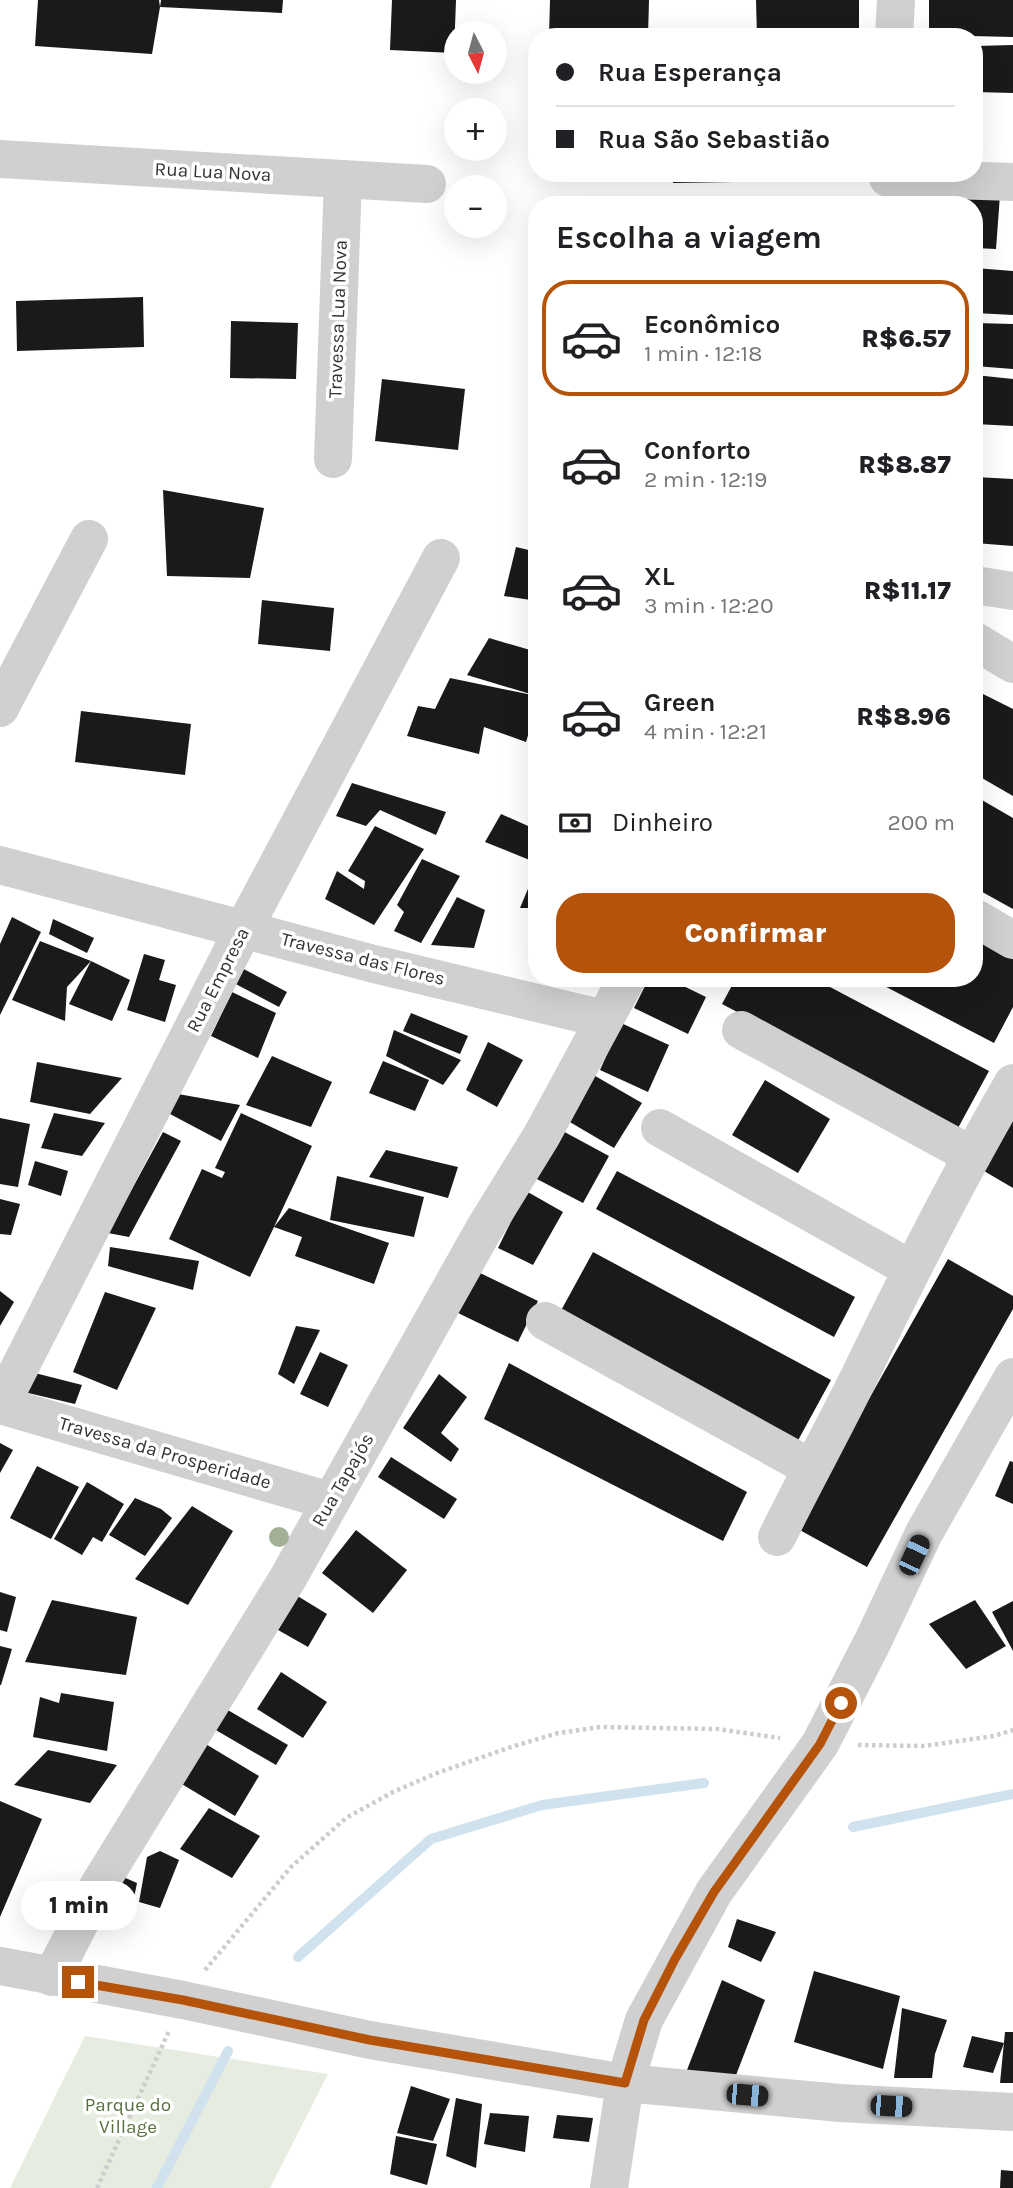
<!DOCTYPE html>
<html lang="pt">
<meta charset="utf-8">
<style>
:root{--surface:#fff;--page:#f2f2f2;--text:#202124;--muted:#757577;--line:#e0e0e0;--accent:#b45309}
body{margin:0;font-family:Karla,sans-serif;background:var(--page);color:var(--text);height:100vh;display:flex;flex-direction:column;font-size:26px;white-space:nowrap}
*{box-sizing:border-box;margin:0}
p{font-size:23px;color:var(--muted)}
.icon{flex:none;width:38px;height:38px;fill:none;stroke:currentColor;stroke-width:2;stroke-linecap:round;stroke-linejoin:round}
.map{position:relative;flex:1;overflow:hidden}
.sheet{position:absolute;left:528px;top:196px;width:455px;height:791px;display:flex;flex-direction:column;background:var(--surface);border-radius:28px;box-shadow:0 7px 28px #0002}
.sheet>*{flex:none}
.banner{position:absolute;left:528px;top:28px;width:455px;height:154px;border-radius:28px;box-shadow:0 7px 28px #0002;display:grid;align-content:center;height:154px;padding:0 28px;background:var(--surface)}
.needle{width:46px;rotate:174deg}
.tools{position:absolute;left:444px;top:21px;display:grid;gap:14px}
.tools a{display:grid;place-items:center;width:63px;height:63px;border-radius:50%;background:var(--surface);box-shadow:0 7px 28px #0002;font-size:35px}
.end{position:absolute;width:32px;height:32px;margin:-16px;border:9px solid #b45309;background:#fff;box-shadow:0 0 0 4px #fff}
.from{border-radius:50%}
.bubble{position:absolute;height:49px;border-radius:24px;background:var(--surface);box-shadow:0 7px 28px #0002;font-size:23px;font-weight:800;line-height:49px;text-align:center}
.car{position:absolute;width:21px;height:42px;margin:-21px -10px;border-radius:9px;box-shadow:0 0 5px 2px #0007;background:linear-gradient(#222 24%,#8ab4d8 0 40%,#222 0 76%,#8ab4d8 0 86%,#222 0)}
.banner b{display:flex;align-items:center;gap:24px;height:66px;font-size:26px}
.banner b+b{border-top:2px solid var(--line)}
.banner i{width:18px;height:18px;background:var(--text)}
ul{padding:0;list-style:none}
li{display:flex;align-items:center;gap:21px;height:116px;margin:0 14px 10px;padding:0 14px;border:4px solid transparent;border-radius:28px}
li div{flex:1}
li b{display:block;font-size:26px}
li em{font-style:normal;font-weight:800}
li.current{border-color:var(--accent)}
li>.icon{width:63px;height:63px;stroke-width:1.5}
h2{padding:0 28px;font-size:32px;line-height:84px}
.pay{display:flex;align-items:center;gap:18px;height:77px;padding:0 28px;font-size:26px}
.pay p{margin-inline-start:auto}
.primary-button{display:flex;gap:14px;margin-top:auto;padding:14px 28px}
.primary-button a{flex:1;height:80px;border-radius:28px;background:var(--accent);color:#fff;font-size:28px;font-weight:800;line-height:80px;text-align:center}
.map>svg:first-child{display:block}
</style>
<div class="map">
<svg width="1013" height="2188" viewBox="0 0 1013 2188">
<rect width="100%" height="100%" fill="#fff"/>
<path fill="#e6ecdf" d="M85 2036 328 2074 270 2188H10Z"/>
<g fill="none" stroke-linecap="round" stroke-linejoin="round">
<g stroke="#cfe2ee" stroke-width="10">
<path d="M853 1827 1013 1794"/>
<path d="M298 1957 431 1839 542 1805 704 1783"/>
<path d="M157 2188 228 2051"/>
</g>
</g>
<g fill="#1a1a1a">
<path d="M38 0H159L160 7 161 0H283L282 13 160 7 152 54 35 46Z"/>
<path d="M392 0H456L454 53 390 50Z"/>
<path d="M550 0H649L648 37H549Z"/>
<path d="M756 0H859V37H757Z"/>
<path d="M929 0H1013V37L929 35Z"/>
<path d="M1013 45V93L975 92V46Z"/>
<path d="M673 173H860V180L673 183Z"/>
<path d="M922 190 1000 195 996 249 975 248V205H921Z"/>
<path d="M975 268 1013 271V315L975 313Z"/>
<path d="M143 297 144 347 17 351 16 301Z"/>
<path d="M231 321 298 323 296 379 230 378Z"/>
<path d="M975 323 1013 324V369L975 366Z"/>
<path d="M975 375 1013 379V426L975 424Z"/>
<path d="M382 379 465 389 458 450 375 441Z"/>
<path d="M534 433H537V523H533Z"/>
<path d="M975 477 1013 479V546L975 543Z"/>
<path d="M163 490 264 508 250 578 167 576Z"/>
<path d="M516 547 537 552V601L504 596Z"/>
<path d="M262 600 334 608 330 651 258 644Z"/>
<path d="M489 638 537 652V696L467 675Z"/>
<path d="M450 678 537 696V706L526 742 484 727 479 754 407 736 418 706 435 709Z"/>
<path d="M975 690 1013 709V796L975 774Z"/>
<path d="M81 711 191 724 185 775 75 762Z"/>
<path d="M352 783 446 812 436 835 380 810 366 826 336 816Z"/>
<path d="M975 796 1013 818V909L975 888Z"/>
<path d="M501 814 537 830V863L485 842Z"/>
<path d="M375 826 424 849 374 925 325 899 337 871 364 889 365 881 348 871Z"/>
<path d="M422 859 460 876 421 943 394 931 404 912 397 905Z"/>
<path d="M537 867V908H520Z"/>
<path d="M457 897 485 910 474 948 431 945Z"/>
<path d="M12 917 41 932 0 1015V944Z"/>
<path d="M53 919 94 938 87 953 49 934Z"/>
<path d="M975 936 1013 955V1007L994 1043 869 978H975Z"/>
<path d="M40 941 91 961 67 987 65 1021 12 1000Z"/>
<path d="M144 954 165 960 159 980 176 985 165 1022 127 1010Z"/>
<path d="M91 961 130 980 112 1021 69 1004Z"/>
<path d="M238 966 287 992 279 1007 230 981Z"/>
<path d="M649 978H667L706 997 688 1034 634 1008Z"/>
<path d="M736 978H813L989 1071 958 1128 722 1004Z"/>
<path d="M232 992 276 1013 258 1058 211 1036Z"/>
<path d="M411 1013 468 1036 460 1054 403 1031Z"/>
<path d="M621 1023 669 1045 648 1092 600 1070Z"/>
<path d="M394 1030 461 1060 443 1085 386 1056Z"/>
<path d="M488 1042 523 1060 497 1107 466 1090Z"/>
<path d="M272 1056 332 1082 311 1127 246 1105Z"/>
<path d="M383 1061 429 1080 415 1111 369 1093Z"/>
<path d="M37 1062 122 1078 90 1114 30 1102Z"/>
<path d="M590 1073 642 1103 614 1148 563 1118Z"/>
<path d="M765 1080 830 1119 798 1173 732 1135Z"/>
<path d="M178 1094 240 1105 221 1141 170 1114Z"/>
<path d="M1013 1094V1188L972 1164Z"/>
<path d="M54 1113 105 1123 82 1156 41 1148Z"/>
<path d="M241 1113 312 1146 274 1227 289 1208 389 1243 374 1284 295 1256 302 1237 274 1227 250 1277 169 1239 202 1169 222 1178 225 1172 215 1168Z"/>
<path d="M0 1118 30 1124 18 1187 0 1184Z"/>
<path d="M559 1129 609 1156 583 1203 533 1177Z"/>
<path d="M163 1132 181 1141 129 1237 108 1233Z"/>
<path d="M386 1150 458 1167 448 1198 369 1177Z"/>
<path d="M35 1161 68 1171 61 1196 28 1185Z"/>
<path d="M617 1171 855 1297 834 1337 596 1209Z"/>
<path d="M337 1176 424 1197 414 1237 330 1220Z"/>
<path d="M526 1191 563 1212 533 1265 498 1248Z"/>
<path d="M0 1199 20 1204 11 1235 0 1234Z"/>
<path d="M110 1247 199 1261 193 1290 108 1266Z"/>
<path d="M593 1252 831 1380 796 1444 558 1316Z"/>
<path d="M948 1259 1013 1296V1309L867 1567 796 1528Z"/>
<path d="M476 1271 538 1301 518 1342 456 1312Z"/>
<path d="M0 1291 14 1302 0 1326Z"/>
<path d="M105 1292 156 1308 117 1390 73 1372Z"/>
<path d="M296 1326 320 1330 294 1384 278 1374Z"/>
<path d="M320 1352 348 1365 328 1407 300 1394Z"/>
<path d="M509 1363 747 1492 723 1541 484 1419Z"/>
<path d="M31 1372 82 1385 75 1404 24 1392Z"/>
<path d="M439 1374 467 1397 441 1433 459 1449 451 1462 403 1428Z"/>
<path d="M0 1443 13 1450 0 1473Z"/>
<path d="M391 1457 457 1499 444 1519 378 1477Z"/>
<path d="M1010 1461 1013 1462V1504L995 1496Z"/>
<path d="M37 1466 79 1487 51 1539 10 1518Z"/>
<path d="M87 1482 124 1504 102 1542 93 1537 82 1555 54 1539Z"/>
<path d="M135 1498 161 1509 172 1518 145 1556 109 1535Z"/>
<path d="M192 1506 233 1531 188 1605 135 1579Z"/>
<path d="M356 1530 407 1570 373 1613 322 1573Z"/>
<path d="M0 1592 16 1597 7 1632 0 1630Z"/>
<path d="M291 1592 327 1614 308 1647 271 1626Z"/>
<path d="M52 1600 137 1617 126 1675 25 1662Z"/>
<path d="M975 1600 1006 1646 966 1669 929 1624Z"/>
<path d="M1013 1601V1651L992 1612Z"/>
<path d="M0 1646 12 1649 1 1685H0Z"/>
<path d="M281 1672 327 1702 303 1738 257 1709Z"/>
<path d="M61 1693 114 1702 107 1751 33 1737 40 1697 59 1703Z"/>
<path d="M226 1709 288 1745 276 1765 214 1729Z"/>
<path d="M199 1740 259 1776 235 1816 175 1780Z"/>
<path d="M48 1750 117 1765 90 1803 14 1785Z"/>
<path d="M0 1801 42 1819 0 1917Z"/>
<path d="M209 1808 260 1836 232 1878 180 1849Z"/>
<path d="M160 1851 179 1860 160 1908 139 1902 147 1857Z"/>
<path d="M114 1873 137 1883 135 1893 128 1908 102 1896Z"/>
<path d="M737 1919 776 1932 761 1962 728 1947Z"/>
<path d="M814 1971 900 1996 883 2069 794 2042Z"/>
<path d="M722 1980 765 2000 733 2083 685 2075Z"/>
<path d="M902 2008 947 2020 935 2054 932 2078H894Z"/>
<path d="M1005 2032H1013V2083H1000Z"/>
<path d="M972 2036 1004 2043 993 2073 963 2067Z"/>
<path d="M411 2086 450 2099 433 2141 397 2133Z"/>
<path d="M456 2098 482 2104 476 2168 446 2156Z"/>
<path d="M490 2113 529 2116 525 2152 484 2144Z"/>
<path d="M557 2115 593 2118 589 2142 553 2138Z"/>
<path d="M396 2136 437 2144 427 2185 390 2174Z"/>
<path d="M1001 2170 1013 2171V2188H1000Z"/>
</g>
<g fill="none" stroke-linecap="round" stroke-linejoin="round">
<g stroke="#cdcdcd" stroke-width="4.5" stroke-dasharray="3.5 3.5" stroke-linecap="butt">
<path d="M858 1745 925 1746 994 1736 1013 1730"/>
<path d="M205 1970 291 1867 346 1818 393 1792 437 1773 511 1747 558 1733 600 1727 718 1729 780 1738"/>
<path d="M97 2188 169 2031"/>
</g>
<g stroke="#d0d0d0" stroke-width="38">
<path d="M894 37 896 0"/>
<path d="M0 159 427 184"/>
<path d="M888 178 1013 182"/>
<path d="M333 459 343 179"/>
<path d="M975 585 1013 591"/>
<path d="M975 641 1013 664"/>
<path d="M0 708 89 539"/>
<path d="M0 865 374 964 604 1019"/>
<path d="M975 918 1013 940"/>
<path d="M741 1030 971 1155"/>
<path d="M660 1128 911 1269"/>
<path d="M545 1321 811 1468"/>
<path d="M0 1405 330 1501"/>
<path d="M0 1406 244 928 441 558"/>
<path d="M777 1537C804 1482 833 1430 860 1375 908 1276 957 1179 1013 1083"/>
<path d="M0 1966 183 2000 370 2040 625 2083 840 2103 1013 2112"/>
<path d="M52 1977 99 1885 288 1578 483 1231 542 1135 627 978"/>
<path d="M609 2188 625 2083 644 2020 714 1892 820 1744 873 1641 924 1533 1013 1377"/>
</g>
</g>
<circle fill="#a2b095" cx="279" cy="1537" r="10"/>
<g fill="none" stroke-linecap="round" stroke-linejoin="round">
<path stroke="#b45309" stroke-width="9" d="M78 1982 183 2000 370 2040 625 2083 644 2020 675 1959 714 1892 820 1744 841 1703"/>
</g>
<g text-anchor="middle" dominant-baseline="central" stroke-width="7" stroke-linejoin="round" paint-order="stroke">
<g font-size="19" fill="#333" stroke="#fff">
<text transform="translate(213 172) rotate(3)">Rua Lua Nova</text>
<text transform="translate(338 319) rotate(-88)">Travessa Lua Nova</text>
<text transform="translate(363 959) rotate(14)">Travessa das Flores</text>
<text transform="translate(218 980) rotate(-63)">Rua Empresa</text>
<text transform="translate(165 1453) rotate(16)">Travessa da Prosperidade</text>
<text transform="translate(343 1480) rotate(-60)">Rua Tapajós</text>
</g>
<g font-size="19" fill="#56703f" stroke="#fff">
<text x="128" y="2105">Parque do<tspan x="128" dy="22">Village</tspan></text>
</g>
</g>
</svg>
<div class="tools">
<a><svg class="needle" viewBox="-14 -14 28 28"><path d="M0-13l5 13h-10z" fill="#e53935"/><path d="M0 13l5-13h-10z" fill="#757577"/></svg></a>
<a>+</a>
<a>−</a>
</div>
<i class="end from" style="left:841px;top:1703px"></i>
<i class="end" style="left:78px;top:1982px"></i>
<div class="bubble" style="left:21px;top:1881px;width:116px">1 min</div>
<i class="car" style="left:914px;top:1555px;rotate:25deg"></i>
<i class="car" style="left:747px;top:2095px;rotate:95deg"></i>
<i class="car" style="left:891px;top:2106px;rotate:93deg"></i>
<div class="banner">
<b><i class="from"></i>Rua Esperança</b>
<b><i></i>Rua São Sebastião</b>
</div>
<section class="sheet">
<h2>Escolha a viagem</h2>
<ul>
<li class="current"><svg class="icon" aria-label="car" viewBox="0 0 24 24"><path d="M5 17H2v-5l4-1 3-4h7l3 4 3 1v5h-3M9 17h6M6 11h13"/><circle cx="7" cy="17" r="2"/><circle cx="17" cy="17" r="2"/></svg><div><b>Econômico</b><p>1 min · 12:18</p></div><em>R$6.57</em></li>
<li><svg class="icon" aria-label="car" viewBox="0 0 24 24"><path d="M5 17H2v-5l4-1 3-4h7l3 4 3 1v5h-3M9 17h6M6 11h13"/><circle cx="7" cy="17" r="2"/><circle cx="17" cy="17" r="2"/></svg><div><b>Conforto</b><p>2 min · 12:19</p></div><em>R$8.87</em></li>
<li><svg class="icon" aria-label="car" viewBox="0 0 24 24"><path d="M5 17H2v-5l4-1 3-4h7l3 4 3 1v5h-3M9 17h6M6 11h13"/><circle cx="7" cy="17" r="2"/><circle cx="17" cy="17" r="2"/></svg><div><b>XL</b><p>3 min · 12:20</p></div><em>R$11.17</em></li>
<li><svg class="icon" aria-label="car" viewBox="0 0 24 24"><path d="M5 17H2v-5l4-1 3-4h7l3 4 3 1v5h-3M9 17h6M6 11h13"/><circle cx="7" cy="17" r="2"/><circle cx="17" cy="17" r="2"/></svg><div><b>Green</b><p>4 min · 12:21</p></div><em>R$8.96</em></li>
</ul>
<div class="pay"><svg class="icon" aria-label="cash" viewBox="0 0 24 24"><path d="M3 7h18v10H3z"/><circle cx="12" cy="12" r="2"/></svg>Dinheiro<p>200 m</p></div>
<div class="primary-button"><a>Confirmar</a></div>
</section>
</div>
